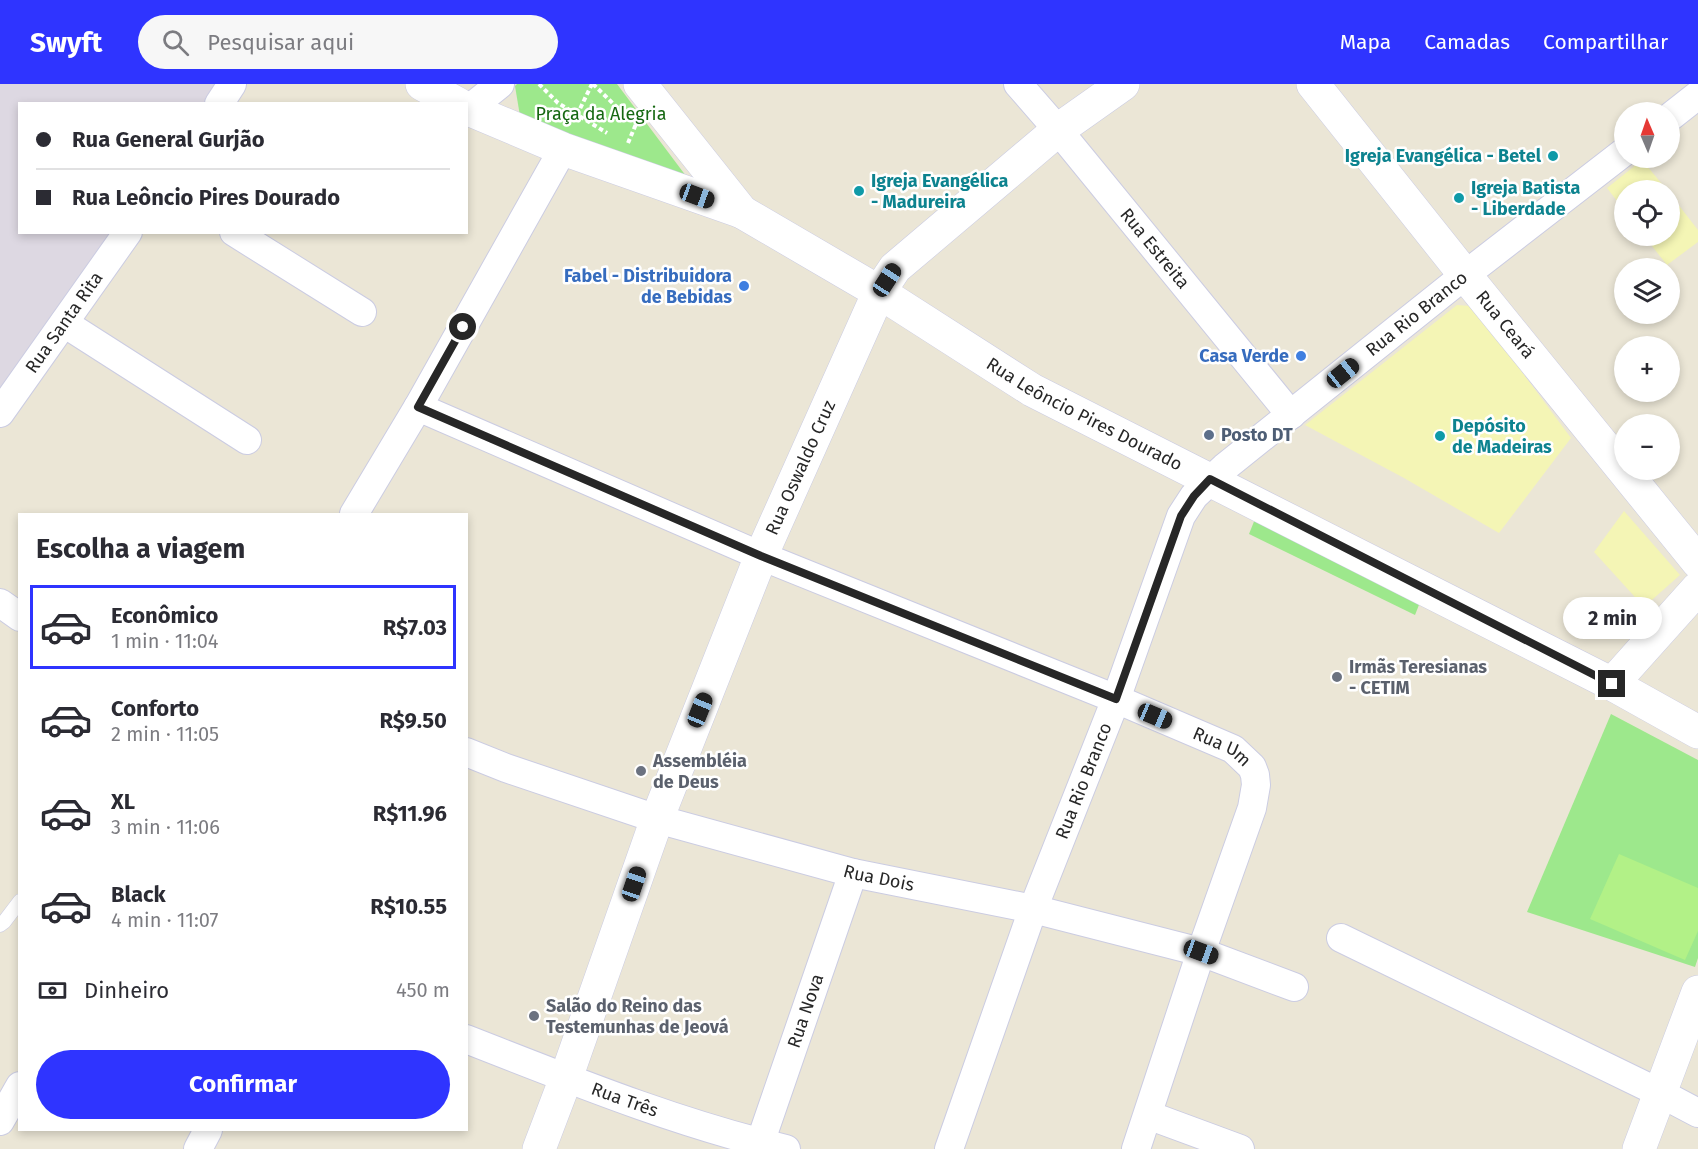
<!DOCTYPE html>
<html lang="pt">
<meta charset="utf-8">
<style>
:root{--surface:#fff;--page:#f7f7f7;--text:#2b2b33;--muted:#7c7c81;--line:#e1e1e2;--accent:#2f34ff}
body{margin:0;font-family:"Fira Sans",sans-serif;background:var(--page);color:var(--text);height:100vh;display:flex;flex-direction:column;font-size:22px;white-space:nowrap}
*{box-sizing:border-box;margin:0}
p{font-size:20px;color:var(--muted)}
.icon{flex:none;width:33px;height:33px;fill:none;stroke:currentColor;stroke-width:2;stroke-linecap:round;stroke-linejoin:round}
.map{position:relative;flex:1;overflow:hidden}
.panel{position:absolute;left:18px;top:429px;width:450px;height:618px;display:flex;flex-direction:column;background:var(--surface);border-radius:0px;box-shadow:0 3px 9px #0003}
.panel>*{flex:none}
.guide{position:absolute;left:18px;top:18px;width:450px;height:132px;border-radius:0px;box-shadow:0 3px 9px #0003;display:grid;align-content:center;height:132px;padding:0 18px;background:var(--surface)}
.needle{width:39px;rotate:358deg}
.fabs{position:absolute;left:1614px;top:18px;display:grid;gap:12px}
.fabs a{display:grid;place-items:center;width:66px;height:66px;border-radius:50%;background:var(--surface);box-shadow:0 3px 9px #0003;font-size:30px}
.end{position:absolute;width:27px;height:27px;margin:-14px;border:8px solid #272727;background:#fff;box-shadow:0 0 0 3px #fff}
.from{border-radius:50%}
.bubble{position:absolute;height:42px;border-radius:21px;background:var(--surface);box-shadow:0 3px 9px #0003;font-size:20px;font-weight:700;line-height:42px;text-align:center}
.car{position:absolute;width:18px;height:36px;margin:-18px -9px;border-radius:8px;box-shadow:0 0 4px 2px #0007;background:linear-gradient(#222 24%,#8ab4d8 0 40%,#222 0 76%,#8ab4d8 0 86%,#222 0)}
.guide b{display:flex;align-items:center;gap:21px;height:57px;font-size:22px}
.guide b+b{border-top:2px solid var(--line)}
.guide i{width:15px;height:15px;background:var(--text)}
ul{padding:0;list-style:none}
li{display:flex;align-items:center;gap:18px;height:84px;margin:0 12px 9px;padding:0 6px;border:3px solid transparent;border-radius:0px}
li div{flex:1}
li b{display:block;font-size:22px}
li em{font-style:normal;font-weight:700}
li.active{border-color:var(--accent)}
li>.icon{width:54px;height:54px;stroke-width:1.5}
h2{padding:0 18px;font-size:27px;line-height:72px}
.pay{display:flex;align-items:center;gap:15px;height:66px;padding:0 18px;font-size:22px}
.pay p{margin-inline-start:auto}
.button{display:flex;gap:12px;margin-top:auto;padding:12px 18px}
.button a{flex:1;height:69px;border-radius:36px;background:var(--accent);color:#fff;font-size:24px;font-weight:700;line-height:69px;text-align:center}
header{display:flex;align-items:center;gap:36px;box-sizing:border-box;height:84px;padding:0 30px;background:var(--accent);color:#fff}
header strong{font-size:28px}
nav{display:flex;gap:33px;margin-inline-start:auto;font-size:21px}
.search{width:420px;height:54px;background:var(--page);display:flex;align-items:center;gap:15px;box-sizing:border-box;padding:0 21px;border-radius:33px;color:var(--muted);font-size:22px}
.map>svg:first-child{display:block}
</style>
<header>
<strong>Swyft</strong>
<div class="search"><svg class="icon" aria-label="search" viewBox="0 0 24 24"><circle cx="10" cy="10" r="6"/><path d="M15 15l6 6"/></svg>Pesquisar aqui</div>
<nav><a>Mapa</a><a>Camadas</a><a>Compartilhar</a></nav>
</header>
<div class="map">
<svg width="1698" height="1065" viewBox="0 0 1698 1065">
<rect width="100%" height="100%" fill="#ebe6d6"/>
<path fill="#ddd8e2" d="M0 0H224L211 19 20 20V148L121 149 0 312Z"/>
<g fill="#9de88c">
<path d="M517 0H617L689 96 520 32 515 2Z"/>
<path d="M1259 425 1424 508 1415 531 1249 450Z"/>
<path d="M1611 630 1698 676V874L1695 883 1527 828Z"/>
</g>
<g fill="#f4f5b5">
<path d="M1642 76 1667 106H1624V126L1607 104Z"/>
<path d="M1670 110 1698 146V158L1667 181 1644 152H1670Z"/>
<path d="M1457 221 1470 222 1476 226 1571 354 1499 449 1404 394 1305 341Z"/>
<path d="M1624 427 1680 491 1644 523 1594 468Z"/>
</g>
<path fill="#b2f187" d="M1619 770 1698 804V847L1685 876 1590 835Z"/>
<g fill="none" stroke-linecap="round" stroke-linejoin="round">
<g stroke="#cbcce2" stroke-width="15">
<path id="service" d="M0 841 4 838 20 817"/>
</g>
<g stroke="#cbcce2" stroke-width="30">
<g id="minor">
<path id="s1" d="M1018 0 1058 46 1291 331"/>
<path d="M219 20 232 0"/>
<path d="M469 25 500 0"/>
<path d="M1670 33 1698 11"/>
<path d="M234 148 362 228"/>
<path d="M64 239 247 356"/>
<path id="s2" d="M418 323 761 472 1116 615 1233 665 1252 683 1255 691 1256 701 1252 724 1201 868 1136 1065"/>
<path id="s3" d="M0 329 128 148"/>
<path d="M354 430 418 323 563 65"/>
<path d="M0 519 20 533"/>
<path id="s4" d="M466 668 506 684 657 735 853 789 1033 825 1201 868 1294 903"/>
<path d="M1341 854 1660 1009 1698 1029"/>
<path id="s5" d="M466 955C571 996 676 1039 786 1065"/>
<path d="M1148 1031 1240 1065"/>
<path d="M0 1037 20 1002"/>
<path d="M198 1065 208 1046"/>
<path id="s6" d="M758 1065 853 789"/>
<path id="s7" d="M949 1065 1033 825 1116 615 1181 432 1194 412 1225 383 1465 191 1624 68"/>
</g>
</g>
<g stroke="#cbcce2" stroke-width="34">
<g id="tertiary">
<path d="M640 0 742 128"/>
<path id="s8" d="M1313 0 1465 191 1698 478"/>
<path d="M1612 600 1698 504"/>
<path id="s9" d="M539 1065 566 994 657 735 761 472 879 208 895 184 1058 46 1123 0"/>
</g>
</g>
<g stroke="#cbcce2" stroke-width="34">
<g id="secondary">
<path d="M422 0 458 20"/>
<path id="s10" d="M466 24 563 65 742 128 879 208 1032 306 1612 600 1698 648"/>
<path d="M1639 1065 1698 908"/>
</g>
</g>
<g stroke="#fff" stroke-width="4" stroke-dasharray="4.5 3" stroke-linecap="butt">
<path d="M539 0 558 19 607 49"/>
<path d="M593 0 629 35"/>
<path d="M577 31 592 0"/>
<path d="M628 59 636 40"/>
</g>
<use href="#service" stroke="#fff" stroke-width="14"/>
<use href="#minor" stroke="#fff" stroke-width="28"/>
<use href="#tertiary" stroke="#fff" stroke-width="33"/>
<use href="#secondary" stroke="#fff" stroke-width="33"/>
</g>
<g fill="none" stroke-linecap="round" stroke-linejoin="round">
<path stroke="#272727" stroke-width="8" d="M463 243 418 323 761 472 1116 615 1181 432 1194 412 1210 395 1612 600"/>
</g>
<g fill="#0f9aa8" stroke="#fff" stroke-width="2">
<circle cx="1553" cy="72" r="6"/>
<circle cx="859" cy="107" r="6"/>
<circle cx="1459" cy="114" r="6"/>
<circle cx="1440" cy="352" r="6"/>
</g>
<g fill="#3f7fe0" stroke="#fff" stroke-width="2">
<circle cx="744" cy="202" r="6"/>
<circle cx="1301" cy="272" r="6"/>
</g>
<circle fill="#5c6f8a" stroke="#fff" stroke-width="2" cx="1209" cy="351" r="6"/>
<g fill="#6b7280" stroke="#fff" stroke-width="2">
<circle cx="1337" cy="593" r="6"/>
<circle cx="641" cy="687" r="6"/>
<circle cx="534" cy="932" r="6"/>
</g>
<g text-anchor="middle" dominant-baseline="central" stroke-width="5" stroke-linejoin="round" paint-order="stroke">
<g font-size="18" fill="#166812" stroke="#fff">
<text x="601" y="30">Praça da Alegria</text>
</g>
<g font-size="18" font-weight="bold" fill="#0d838f" stroke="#fff" text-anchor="start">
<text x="1541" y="72" text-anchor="end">Igreja Evangélica - Betel</text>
<text x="871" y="97">Igreja Evangélica<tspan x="871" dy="21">- Madureira</tspan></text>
<text x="1471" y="104">Igreja Batista<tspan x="1471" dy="21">- Liberdade</tspan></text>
<text x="1452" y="342">Depósito<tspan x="1452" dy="21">de Madeiras</tspan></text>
</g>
<g font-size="18" fill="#272727" stroke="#fff">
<text stroke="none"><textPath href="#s1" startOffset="214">Rua Estreita</textPath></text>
<text stroke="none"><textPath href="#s7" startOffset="986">Rua Rio Branco</textPath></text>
<text stroke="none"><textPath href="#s3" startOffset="111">Rua Santa Rita</textPath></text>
<text stroke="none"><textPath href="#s8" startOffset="308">Rua Ceará</textPath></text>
<text stroke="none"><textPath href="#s10" startOffset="693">Rua Leôncio Pires Dourado</textPath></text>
<text stroke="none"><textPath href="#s9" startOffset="730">Rua Oswaldo Cruz</textPath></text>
<text stroke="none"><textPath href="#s2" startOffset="873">Rua Um</textPath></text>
<text stroke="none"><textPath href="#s7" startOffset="392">Rua Rio Branco</textPath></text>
<text stroke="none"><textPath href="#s4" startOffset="432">Rua Dois</textPath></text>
<text stroke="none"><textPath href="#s6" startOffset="146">Rua Nova</textPath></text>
<text stroke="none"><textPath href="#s5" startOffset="170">Rua Três</textPath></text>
</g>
<g font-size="18" font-weight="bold" fill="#366cbe" stroke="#fff" text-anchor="end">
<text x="732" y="192">Fabel - Distribuidora<tspan x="732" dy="21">de Bebidas</tspan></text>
<text x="1289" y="272">Casa Verde</text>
</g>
<g font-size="18" font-weight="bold" fill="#4e5e75" stroke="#fff" text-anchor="start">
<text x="1221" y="351">Posto DT</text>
</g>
<g font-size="18" font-weight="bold" fill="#5b616d" stroke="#fff" text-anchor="start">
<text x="1349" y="583">Irmãs Teresianas<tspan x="1349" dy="21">- CETIM</tspan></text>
<text x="653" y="677">Assembléia<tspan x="653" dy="21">de Deus</tspan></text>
<text x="546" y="922">Salão do Reino das<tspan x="546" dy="21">Testemunhas de Jeová</tspan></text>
</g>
</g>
</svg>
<div class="fabs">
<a><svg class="needle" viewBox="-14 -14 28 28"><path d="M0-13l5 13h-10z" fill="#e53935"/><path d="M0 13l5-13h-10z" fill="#7c7c81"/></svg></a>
<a><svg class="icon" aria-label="locate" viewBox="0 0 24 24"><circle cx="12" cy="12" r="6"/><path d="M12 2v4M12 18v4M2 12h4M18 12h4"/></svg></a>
<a><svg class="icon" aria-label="layers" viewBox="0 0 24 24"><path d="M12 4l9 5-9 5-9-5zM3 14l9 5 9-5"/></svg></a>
<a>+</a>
<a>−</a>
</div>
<i class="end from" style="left:463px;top:243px"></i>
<i class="end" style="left:1612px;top:600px"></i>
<div class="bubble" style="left:1563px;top:513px;width:99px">2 min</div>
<i class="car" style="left:697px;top:112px;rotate:110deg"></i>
<i class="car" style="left:887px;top:196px;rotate:33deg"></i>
<i class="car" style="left:1343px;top:289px;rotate:51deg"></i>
<i class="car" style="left:700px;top:626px;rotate:22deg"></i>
<i class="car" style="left:1155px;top:632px;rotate:113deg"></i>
<i class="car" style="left:634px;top:800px;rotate:19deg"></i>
<i class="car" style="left:1201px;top:868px;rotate:110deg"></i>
<div class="guide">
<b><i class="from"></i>Rua General Gurjão</b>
<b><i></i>Rua Leôncio Pires Dourado</b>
</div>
<section class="panel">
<h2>Escolha a viagem</h2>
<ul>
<li class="active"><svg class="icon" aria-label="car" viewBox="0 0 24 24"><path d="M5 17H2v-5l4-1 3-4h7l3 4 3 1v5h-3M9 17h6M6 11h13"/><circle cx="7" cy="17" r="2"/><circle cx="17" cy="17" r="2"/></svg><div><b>Econômico</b><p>1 min · 11:04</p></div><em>R$7.03</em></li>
<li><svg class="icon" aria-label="car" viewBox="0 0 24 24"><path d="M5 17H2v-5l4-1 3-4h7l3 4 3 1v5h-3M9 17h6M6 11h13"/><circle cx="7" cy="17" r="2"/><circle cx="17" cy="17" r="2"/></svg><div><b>Conforto</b><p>2 min · 11:05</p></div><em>R$9.50</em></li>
<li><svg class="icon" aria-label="car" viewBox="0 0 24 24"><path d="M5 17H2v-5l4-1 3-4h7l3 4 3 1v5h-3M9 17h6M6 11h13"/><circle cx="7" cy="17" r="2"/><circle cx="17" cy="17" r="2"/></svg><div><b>XL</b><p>3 min · 11:06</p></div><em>R$11.96</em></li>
<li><svg class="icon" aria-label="car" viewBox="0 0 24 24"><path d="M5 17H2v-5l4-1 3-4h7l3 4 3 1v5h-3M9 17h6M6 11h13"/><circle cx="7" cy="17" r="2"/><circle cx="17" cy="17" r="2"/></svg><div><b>Black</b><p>4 min · 11:07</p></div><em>R$10.55</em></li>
</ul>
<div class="pay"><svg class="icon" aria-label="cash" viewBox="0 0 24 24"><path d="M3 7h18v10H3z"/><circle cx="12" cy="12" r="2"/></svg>Dinheiro<p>450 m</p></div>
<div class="button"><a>Confirmar</a></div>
</section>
</div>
